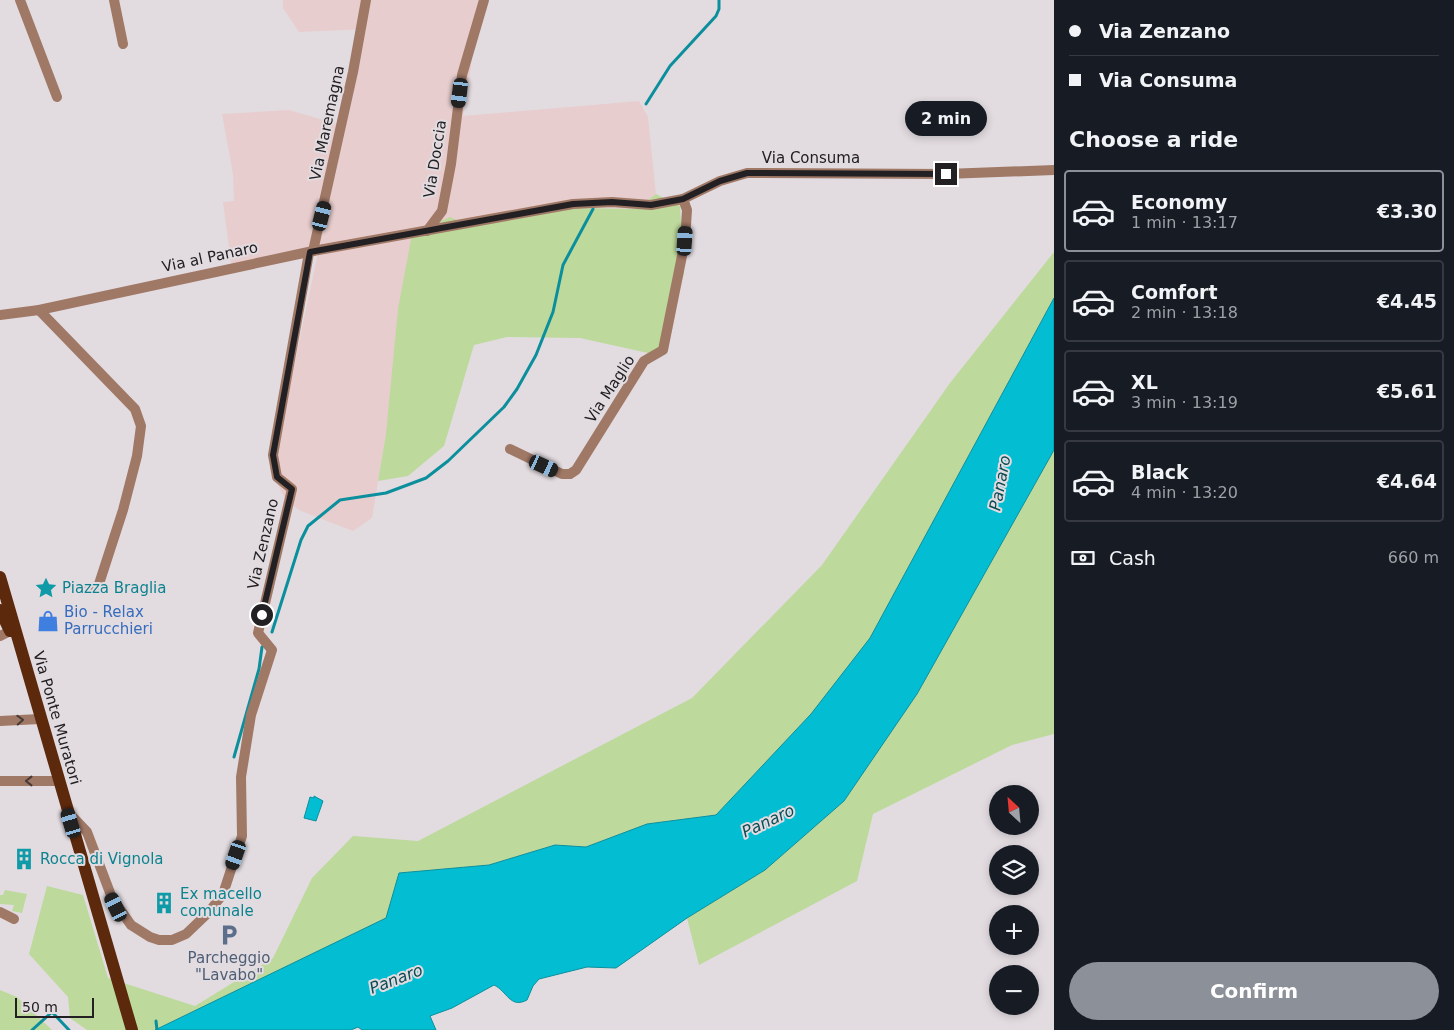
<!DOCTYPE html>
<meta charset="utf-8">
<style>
:root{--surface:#171b24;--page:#20242c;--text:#f1f3f6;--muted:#9ea1a6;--line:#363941;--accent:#8c9099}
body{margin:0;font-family:"DejaVu Sans",sans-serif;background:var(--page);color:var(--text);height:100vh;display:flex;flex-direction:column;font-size:19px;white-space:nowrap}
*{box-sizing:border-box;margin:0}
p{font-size:16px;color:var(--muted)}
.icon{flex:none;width:28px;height:28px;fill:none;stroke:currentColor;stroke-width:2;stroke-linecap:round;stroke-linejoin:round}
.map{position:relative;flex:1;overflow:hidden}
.panel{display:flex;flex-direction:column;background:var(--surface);width:400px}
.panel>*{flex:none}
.hud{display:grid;align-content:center;height:110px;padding:0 15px;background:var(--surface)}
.needle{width:32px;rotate:334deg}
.buttons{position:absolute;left:989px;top:785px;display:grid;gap:10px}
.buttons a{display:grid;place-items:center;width:50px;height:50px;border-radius:50%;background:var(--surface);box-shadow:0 2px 8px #0003;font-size:25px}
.scale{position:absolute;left:15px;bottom:12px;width:79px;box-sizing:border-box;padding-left:5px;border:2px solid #222022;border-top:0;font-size:14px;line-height:18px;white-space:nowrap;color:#222022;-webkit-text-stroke:4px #e2dce1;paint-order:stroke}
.end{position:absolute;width:22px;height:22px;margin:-11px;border:6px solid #222022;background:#fff;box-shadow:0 0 0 2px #fff}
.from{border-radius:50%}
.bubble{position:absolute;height:35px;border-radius:18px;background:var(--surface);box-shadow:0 2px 8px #0003;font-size:16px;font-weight:800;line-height:35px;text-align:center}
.car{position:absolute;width:15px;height:30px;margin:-15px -8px;border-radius:6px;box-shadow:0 0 4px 1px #0007;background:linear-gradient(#222 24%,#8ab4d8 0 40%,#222 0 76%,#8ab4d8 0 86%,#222 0)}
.hud b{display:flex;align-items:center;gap:18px;height:48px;font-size:19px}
.hud b+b{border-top:1px solid var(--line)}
.hud i{width:12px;height:12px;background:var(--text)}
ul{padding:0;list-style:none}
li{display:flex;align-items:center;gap:15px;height:82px;margin:0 10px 8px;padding:0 5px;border:2px solid var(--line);border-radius:5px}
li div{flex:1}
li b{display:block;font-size:19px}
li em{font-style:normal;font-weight:800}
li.current{border-color:var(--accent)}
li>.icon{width:45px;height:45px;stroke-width:1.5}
h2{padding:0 15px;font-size:22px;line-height:60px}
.pay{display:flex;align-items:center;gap:12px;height:55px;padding:0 15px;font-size:19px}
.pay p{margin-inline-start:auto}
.primary-button{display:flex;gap:10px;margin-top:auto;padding:10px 15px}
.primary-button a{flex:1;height:58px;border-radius:30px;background:var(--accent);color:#fff;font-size:20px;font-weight:800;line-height:58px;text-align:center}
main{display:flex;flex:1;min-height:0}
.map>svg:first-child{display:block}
</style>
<main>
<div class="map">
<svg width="1054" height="1030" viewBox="0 0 1054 1030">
<rect width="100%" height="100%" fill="#e2dce1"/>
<path fill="#e7cdce" d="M283 0H483L472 38 471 68 463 116 639 101 648 117 656 194 636 209 578 208 386 434 372 518 353 531 301 511 287 502 274 478 280 432 319 248 232 271 223 202 234 201 233 174 222 114 289 110 344 126 366 29 299 32 283 8Z"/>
<g fill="#bdd99c">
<path d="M656 194 680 206 684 274 657 355 580 338 507 337 474 345 444 446 408 476 378 481 386 434 398 309 412 234 450 217 464 223 578 208 636 209Z"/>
<path d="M1054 252V298L870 638 811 714 716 815 647 824 586 847 555 845 489 865 399 873 387 918 155 1030H87L70 1018 68 997 29 954 47 886 83 895 108 978 195 1006 273 958 312 878 353 836 418 841 692 698 822 565 950 383Z"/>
<path d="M1054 450V734L1012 745 873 814 857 881 699 965 687 918 765 870 844 801 917 694Z"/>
<path d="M5 890 27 894 22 913 12 911 14 905 0 904V895H3Z"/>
<path d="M0 990 17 997 52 1030H0Z"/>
</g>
<g fill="#03bed2" stroke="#0c8f9d">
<path d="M1054 298V450L917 694 844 801 765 870 687 918 616 968 587 967 539 979 533 986 527 1000C510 1009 507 991 494 985L452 1008 430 1016 436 1030H362L358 1027 351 1030H155L386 918 399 873 489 865 555 845 586 847 647 824 716 815 811 714 870 638Z"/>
<path d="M314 796 323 801 316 821 304 818 310 797 314 798Z"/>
</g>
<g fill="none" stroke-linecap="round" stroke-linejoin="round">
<g stroke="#0c8f9d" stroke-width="3">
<path d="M646 104 670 66 716 16 719 9V0"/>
<path d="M272 632 301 540 308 526 340 500 386 493 426 478 448 461 504 407 517 389 536 355 553 312 563 265 593 209"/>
<path d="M234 757 259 669 262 647"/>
<path d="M156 1021 157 1030"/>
<path d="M32 1030 52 1012 69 1030"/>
</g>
<g stroke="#a07866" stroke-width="10">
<path d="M20 0 57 97"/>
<path d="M114 0 123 44"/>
<path d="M427 231 442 211 451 164 462 75 484 0"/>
<path d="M313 251 353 72 366 0"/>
<path d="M39 310 135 409 141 426 137 456 123 510 97 590H83"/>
<path d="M0 315 39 310 313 251 573 204 612 202 651 205 683 199 720 181 747 173 946 174 1054 170"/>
<path d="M510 449 562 474H570L576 470 644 361 663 350 685 241 687 210 683 199"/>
<path d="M0 636 10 631"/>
<path d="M0 721 40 719"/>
<path d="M0 781H58"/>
<path d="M69 813 87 832 112 898 131 925 150 937 159 940H172L186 934 208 913 223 894 242 836 241 777 251 715 272 650 258 633 292 489 277 477 273 455 309 253"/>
<path d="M0 912 14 919"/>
</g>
<g stroke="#5d290d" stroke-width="12">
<path d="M0 577 132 1030"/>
<path d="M0 610 10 631"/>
</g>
</g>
<defs><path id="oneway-chevron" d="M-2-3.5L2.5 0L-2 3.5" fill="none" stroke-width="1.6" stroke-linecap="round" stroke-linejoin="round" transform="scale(1.25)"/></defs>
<g stroke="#483a36">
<use href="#oneway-chevron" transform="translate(20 720) rotate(-3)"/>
<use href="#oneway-chevron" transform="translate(29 781) rotate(180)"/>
</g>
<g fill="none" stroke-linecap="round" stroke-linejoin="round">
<path stroke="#222022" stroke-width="6" d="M262 615 292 489 277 477 273 455 310 252 573 204 612 202 651 205 683 199 720 181 747 173 946 174"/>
</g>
<defs>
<g id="sight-bare" transform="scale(1.725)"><path d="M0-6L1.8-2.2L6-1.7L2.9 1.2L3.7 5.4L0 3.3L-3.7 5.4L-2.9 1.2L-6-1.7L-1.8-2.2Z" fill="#0f9aa8" stroke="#e2dce1" stroke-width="2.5" paint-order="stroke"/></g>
<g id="shop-bare" transform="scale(1.725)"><path d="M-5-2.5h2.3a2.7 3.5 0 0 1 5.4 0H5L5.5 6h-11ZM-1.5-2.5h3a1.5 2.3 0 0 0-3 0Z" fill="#3f7fe0" stroke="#e2dce1" stroke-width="2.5" paint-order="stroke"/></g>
<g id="building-bare" transform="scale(1.725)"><path d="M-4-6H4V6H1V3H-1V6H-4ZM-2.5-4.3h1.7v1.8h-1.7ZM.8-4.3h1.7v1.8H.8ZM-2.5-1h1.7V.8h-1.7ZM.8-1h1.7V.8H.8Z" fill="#0f9aa8" stroke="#e2dce1" stroke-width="2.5" paint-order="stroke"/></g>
<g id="parking-bare" transform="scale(1.725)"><path d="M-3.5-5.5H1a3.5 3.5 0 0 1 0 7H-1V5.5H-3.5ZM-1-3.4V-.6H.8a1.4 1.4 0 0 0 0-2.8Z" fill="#5c6f8a" stroke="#e2dce1" stroke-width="2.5" paint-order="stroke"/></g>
</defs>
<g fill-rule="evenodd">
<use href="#sight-bare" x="46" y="588"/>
<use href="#shop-bare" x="48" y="621"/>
<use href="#building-bare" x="24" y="859"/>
<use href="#building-bare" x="164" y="903"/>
<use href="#parking-bare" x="229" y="935"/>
</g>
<g text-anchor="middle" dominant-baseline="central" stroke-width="4" stroke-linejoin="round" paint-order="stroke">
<g font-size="15" fill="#222022" stroke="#e2dce1">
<text transform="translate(327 123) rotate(-78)">Via Maremagna</text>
<text x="811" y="158">Via Consuma</text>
<text transform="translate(435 159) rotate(-81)">Via Doccia</text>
<text transform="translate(210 257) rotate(-12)">Via al Panaro</text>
<text transform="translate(610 389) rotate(-57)">Via Maglio</text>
<text transform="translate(263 544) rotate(-77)">Via Zenzano</text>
<text transform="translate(57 718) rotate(74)">Via Ponte Muratori</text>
</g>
<g font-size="15" fill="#0d838f" stroke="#e2dce1" text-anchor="start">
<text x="62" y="588">Piazza Braglia</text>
<text x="40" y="859">Rocca di Vignola</text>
<text x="180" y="894">Ex macello<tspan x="180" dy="17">comunale</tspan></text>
</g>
<g font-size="15" fill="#366cbe" stroke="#e2dce1" text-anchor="start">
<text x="64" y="612">Bio - Relax<tspan x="64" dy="17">Parrucchieri</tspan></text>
</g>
<g font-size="15" fill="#4e5e75" stroke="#e2dce1">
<text x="229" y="958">Parcheggio<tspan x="229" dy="17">"Lavabo"</tspan></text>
</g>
<g font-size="16" font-style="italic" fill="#094c54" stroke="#e2dce1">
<text transform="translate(1000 483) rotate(-79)">Panaro</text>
<text transform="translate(768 821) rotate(-25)">Panaro</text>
<text transform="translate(396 979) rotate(-21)">Panaro</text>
</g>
</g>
</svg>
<div class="buttons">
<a><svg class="needle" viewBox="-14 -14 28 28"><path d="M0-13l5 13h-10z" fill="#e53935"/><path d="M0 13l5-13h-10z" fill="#9ea1a6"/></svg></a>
<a><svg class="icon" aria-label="layers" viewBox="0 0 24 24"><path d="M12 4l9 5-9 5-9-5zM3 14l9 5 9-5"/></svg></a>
<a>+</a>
<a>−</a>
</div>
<div class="scale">50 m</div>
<i class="end from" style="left:262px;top:615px"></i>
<i class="end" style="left:946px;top:174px"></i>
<div class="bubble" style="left:905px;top:101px;width:82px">2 min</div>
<i class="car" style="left:460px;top:93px;rotate:187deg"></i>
<i class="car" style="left:322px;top:216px;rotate:14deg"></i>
<i class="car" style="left:685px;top:241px;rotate:4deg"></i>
<i class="car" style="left:544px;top:466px;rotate:115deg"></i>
<i class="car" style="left:71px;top:823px;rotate:343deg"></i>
<i class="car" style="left:236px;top:855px;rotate:199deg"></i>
<i class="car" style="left:116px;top:907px;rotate:334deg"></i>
</div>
<section class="panel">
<div class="hud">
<b><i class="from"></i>Via Zenzano</b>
<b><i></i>Via Consuma</b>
</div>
<h2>Choose a ride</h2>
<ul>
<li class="current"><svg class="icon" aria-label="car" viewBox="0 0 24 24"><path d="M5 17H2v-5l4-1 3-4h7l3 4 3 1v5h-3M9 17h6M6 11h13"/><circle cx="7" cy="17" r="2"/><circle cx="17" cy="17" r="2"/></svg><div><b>Economy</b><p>1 min · 13:17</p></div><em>€3.30</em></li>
<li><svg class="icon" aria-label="car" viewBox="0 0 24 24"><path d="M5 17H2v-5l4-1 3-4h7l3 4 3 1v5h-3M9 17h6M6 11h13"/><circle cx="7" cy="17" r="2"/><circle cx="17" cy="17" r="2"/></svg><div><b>Comfort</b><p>2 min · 13:18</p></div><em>€4.45</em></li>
<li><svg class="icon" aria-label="car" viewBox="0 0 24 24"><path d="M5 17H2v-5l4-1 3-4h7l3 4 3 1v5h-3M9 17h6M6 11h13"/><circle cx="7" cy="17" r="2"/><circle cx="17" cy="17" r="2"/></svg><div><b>XL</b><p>3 min · 13:19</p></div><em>€5.61</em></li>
<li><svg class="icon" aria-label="car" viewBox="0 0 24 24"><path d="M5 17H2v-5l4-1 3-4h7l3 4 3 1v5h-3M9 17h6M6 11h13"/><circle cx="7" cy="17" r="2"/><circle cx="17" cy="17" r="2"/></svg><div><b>Black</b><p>4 min · 13:20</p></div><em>€4.64</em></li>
</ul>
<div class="pay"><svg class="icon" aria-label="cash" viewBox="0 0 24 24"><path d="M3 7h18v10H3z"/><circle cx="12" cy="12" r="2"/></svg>Cash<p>660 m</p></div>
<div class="primary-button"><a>Confirm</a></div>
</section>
</main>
